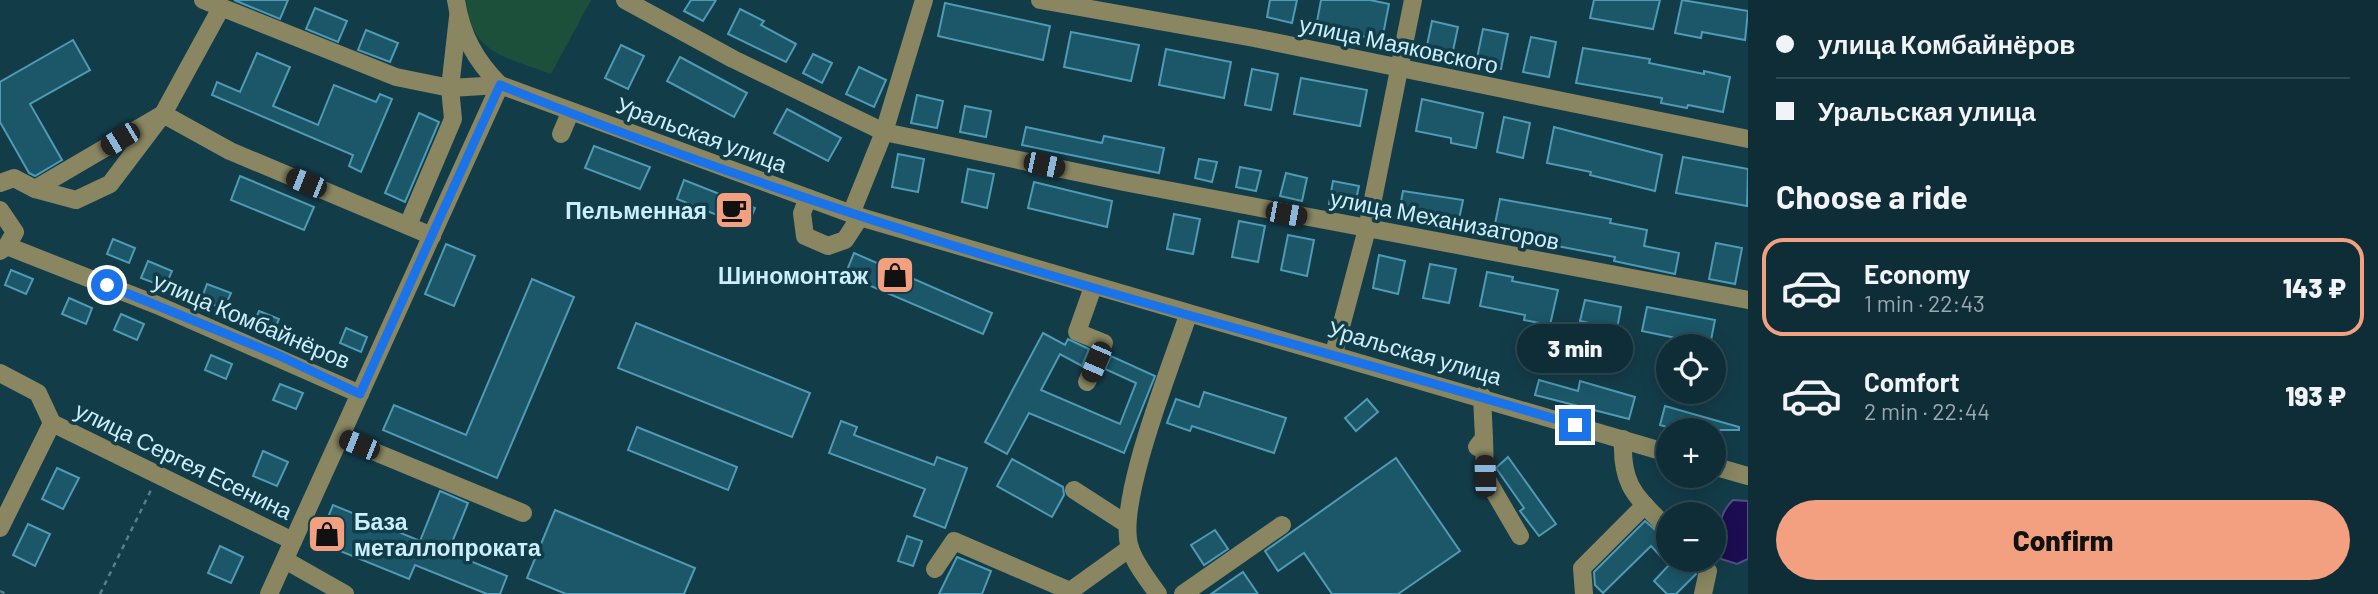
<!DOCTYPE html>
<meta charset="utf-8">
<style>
:root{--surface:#0e2d37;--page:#1c3942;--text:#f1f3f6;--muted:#9ba8ad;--line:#2e4952;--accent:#f2a07f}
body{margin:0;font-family:Barlow,sans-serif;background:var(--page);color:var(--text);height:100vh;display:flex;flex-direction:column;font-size:26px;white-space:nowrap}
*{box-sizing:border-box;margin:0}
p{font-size:23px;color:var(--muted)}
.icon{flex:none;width:38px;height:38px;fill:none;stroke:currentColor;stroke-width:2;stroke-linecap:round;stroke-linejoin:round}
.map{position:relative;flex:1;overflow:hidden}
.sheet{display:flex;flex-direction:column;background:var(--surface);width:630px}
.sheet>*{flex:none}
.hud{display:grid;align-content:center;height:154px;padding:0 28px;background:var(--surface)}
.tools{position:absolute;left:1656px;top:334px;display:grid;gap:14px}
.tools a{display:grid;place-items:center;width:70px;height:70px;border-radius:50%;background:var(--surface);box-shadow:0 4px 18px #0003,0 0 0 2px var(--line);font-size:35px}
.end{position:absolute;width:32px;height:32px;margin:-16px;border:9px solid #1a73e8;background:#fff;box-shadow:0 0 0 4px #fff}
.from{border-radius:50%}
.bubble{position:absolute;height:49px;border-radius:24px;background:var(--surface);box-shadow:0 4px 18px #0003,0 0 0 2px var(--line);font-size:23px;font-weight:800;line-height:49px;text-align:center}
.car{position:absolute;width:21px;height:42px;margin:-21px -10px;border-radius:9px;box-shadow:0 0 5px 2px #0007;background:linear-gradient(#222 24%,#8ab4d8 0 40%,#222 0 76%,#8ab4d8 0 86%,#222 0)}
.hud b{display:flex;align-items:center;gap:24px;height:66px;font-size:26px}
.hud b+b{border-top:2px solid var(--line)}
.hud i{width:18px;height:18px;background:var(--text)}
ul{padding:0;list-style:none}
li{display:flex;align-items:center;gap:21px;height:98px;margin:0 14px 10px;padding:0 14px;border:4px solid transparent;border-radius:21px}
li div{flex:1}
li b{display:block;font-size:26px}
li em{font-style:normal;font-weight:800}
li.selected{border-color:var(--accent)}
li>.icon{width:63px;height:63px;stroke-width:1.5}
h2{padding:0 28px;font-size:32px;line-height:84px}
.primary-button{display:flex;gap:14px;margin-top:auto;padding:14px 28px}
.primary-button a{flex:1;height:80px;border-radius:42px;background:var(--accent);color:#111;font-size:28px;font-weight:800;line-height:80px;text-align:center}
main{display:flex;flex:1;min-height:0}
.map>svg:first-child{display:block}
</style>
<main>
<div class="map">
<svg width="1748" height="594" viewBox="0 0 1748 594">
<rect width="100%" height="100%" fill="#133c49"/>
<path fill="#1d503b" d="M466 0H591L551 74C507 57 471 55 466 0Z"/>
<path fill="#1c0c52" stroke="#505085" stroke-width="2" d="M1733 500 1748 501V559L1737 564 1721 559 1715 547C1722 528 1717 515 1733 500Z"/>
<g fill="#1b5669" stroke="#4f9ab4" stroke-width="2">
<path d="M234 0H288L280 19Z"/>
<path d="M691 0H716L703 21 684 11Z"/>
<path d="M1270 0H1297L1292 23 1267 17Z"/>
<path d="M1321 0H1370L1389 4 1382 40 1316 27Z"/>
<path d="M1594 0H1660L1653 29 1590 18Z"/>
<path d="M1682 0 1748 11 1745 40 1702 32 1701 38 1675 33Z"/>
<path d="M945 3 1050 26 1043 60 938 36Z"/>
<path d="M315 8 347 21 338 42 306 29Z"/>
<path d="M740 9 764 21 761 25 796 44 786 62 728 34Z"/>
<path d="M1432 21 1458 27 1451 60 1425 55Z"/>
<path d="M1483 29 1508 34 1501 69 1476 63Z"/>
<path d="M366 30 398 43 390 62 358 50Z"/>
<path d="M1071 32 1139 45 1131 81 1064 67Z"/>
<path d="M1531 37 1556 42 1549 77 1523 72Z"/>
<path d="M73 40 90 70 30 104 62 160 35 176 29 173 0 122V82Z"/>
<path d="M621 45 644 56 628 89 605 78Z"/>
<path d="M1583 48 1650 59 1649 63 1704 74V71L1730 77 1723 112 1688 105 1687 108 1661 103 1662 98 1576 83Z"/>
<path d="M1166 49 1231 62 1224 98 1159 85Z"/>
<path d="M257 53 290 67 273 106 318 125 334 85 376 102 380 94 392 99 361 172 349 166 353 155 212 95 217 82 240 92Z"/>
<path d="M813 54 832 63 822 83 803 73Z"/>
<path d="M680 57 747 93 734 117 667 81Z"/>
<path d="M859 67 886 80 874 107 846 94Z"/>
<path d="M1252 69 1278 74 1271 110 1245 105Z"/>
<path d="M1301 78 1367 90 1360 126 1294 114Z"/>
<path d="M917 95 943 101 937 128 911 123Z"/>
<path d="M1422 99 1483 113 1476 148 1451 143V138L1416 131Z"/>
<path d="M965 106 991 111 986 137 960 132Z"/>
<path d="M787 109 841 138 828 161 774 133Z"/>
<path d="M419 113 439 122 405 202 385 193Z"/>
<path d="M1504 117 1530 123 1523 158 1497 152Z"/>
<path d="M1026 127 1102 143 1104 136 1164 148 1159 173 1022 145Z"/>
<path d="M1554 127 1662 155 1655 191 1590 175 1591 172 1547 163Z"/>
<path d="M594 146 650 167 640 189 585 168Z"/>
<path d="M898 154 924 159 918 192 892 187Z"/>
<path d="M1683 157 1748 169 1747 206 1676 193Z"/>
<path d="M1199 159 1217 162 1212 182 1195 178Z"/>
<path d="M1240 167 1261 171 1256 191 1236 187Z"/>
<path d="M968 169 994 174 987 208 962 202Z"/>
<path d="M1286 173 1307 178 1302 201 1280 196Z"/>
<path d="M240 176 314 207 304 230 231 200Z"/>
<path d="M684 180 755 208 747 227 677 199Z"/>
<path d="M1333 181 1359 186 1354 209 1329 204Z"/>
<path d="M1034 182 1112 201 1107 227 1028 208Z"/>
<path d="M1403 191 1463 200 1457 229 1398 217Z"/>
<path d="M1500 199 1611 219 1610 223 1647 230 1644 246 1679 253 1675 274 1614 261 1615 257 1493 234Z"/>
<path d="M1174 214 1200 219 1193 254 1167 249Z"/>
<path d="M1239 221 1265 226 1258 262 1232 257Z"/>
<path d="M1288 235 1314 240 1307 276 1281 270Z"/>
<path d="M113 239 135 248 129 263 107 254Z"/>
<path d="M1716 243 1742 248 1735 284 1709 279Z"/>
<path d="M446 244 475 256 454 306 425 294Z"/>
<path d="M854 253 992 313 983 334 845 275Z"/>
<path d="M1379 255 1405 261 1398 294 1373 288Z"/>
<path d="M148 261 172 271 165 287 141 278Z"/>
<path d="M1430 264 1456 269 1449 303 1423 298Z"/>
<path d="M11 270 33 279 26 294 5 285Z"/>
<path d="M1487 272 1513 277 1512 281 1558 290 1550 325 1524 320 1525 315 1480 306Z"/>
<path d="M532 279 574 297 497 478 383 430 394 405 466 435Z"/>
<path d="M207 284 231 293 224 309 201 300Z"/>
<path d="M69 298 92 308 86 324 62 314Z"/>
<path d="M1585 300 1621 307 1617 329 1580 321Z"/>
<path d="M1647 307 1715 320 1710 345 1642 331Z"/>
<path d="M259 311 279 319 273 333 253 325Z"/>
<path d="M121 314 144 324 137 340 114 330Z"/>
<path d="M636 323 810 393 792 437 618 368Z"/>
<path d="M346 328 367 337 361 352 340 343Z"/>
<path d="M1043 333 1065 345 1068 339 1089 349 1082 366 1060 354 1041 390 1120 424 1136 383 1105 369 1111 356 1155 376 1124 453 1029 413 1007 454 985 442Z"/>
<path d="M211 355 232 364 226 379 205 370Z"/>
<path d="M1539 380 1578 391 1580 381 1635 397 1629 419 1535 395Z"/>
<path d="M280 384 303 393 296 409 273 400Z"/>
<path d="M1204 392 1286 418 1274 453 1192 426 1190 431 1167 423 1176 399 1199 407Z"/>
<path d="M1367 399 1378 412 1356 431 1345 418Z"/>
<path d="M1665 406 1739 427V430H1678L1660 425Z"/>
<path d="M841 421 857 427 854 435 934 465 937 457 967 468 945 528 914 516 925 489 829 453Z"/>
<path d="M637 427 737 467 728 490 628 450Z"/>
<path d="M263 451 288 462 277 486 253 476Z"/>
<path d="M1508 457 1556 524 1539 536 1520 511 1524 508 1496 468Z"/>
<path d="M1396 458 1460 551 1398 594H1332L1304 553 1278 571 1265 551Z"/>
<path d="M1012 459 1063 487 1064 495 1052 517 997 486Z"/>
<path d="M57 468 79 478 63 509 42 499Z"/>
<path d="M440 491 468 503 448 552 507 576 500 594H487L415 565 409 579 318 542 333 505 420 541Z"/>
<path d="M555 510 695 568 684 594H566L527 578Z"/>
<path d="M1645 521 1668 541V560H1687L1696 574 1676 594H1667L1654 581 1669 565 1651 546 1603 593 1595 585 1594 572Z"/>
<path d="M28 524 50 534 35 566 13 555Z"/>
<path d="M1215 530 1228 549 1204 565 1191 545Z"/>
<path d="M907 536 922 541 913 566 898 561Z"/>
<path d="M220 546 243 557 231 583 208 573Z"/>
<path d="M957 557 991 571 982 594H939Z"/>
<path d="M1243 572 1258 594H1211Z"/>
</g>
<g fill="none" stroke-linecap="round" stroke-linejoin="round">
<g stroke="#567e8b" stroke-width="2.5" stroke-dasharray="5 5" stroke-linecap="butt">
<path d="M0 591 6 594"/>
<path d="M100 594 152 488"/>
</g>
<g stroke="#898661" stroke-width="18">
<path d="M203 0 396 77 450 88 500 85 860 217 1668 453"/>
<path d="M456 0C461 35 476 61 500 85"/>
<path d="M625 0 733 59 884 132 1124 182 1748 300"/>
<path d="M1040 0 1254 38 1748 139"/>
<path d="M561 134 570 113"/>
<path d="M0 183 14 178 35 189 163 114 221 8"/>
<path d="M35 189 76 200 110 184 163 114 230 151 432 236"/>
<path d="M808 198 802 213 805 236 828 246 845 240 860 217"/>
<path d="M0 210 15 232 7 246 0 251"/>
<path d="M851 214 884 132 924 0"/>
<path d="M408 225 453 119 450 88 458 17"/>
<path d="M7 246 157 305 360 394"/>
<path d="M1334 353 1367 229 1413 0"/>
<path d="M0 373 38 393 52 423 293 541"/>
<path d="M1087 382 1104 343 1077 332 1093 287"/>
<path d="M341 438 523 513"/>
<path d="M1484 438 1485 476 1520 536"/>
<path d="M1623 439C1621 487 1636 496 1668 529"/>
<path d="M1477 447 1484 438 1482 396"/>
<path d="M1713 466 1748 476"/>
<path d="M1074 490 1125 523"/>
<path d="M0 528 52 423"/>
<path d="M285 560 345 594"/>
<path d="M1698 560 1708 571 1703 594"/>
<path d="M935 569 954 541 1070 591"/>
<path d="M269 594 500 85"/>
<path d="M1066 594 1130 548"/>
<path d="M1158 594C1148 580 1135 564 1130 548 1115 504 1172 364 1188 315"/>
<path d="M1183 594 1282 525"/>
<path d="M1584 594 1582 568 1645 505"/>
</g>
</g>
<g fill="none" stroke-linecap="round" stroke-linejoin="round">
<path stroke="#1a73e8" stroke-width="9" d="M107 285 280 356 360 394 500 85C724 176 956 250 1188 315 1317 351 1447 386 1575 425"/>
</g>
<defs>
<g id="cafe-square" transform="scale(2.0125)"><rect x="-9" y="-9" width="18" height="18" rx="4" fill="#f2a07f" stroke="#133c49"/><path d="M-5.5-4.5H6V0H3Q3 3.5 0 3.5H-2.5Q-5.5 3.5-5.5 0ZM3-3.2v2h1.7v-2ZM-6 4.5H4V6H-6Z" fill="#111"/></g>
<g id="shop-square" transform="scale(2.0125)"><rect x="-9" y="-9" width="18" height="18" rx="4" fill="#f2a07f" stroke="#133c49"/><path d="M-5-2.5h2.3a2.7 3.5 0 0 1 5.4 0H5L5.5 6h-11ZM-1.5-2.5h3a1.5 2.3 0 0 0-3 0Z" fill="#111"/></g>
</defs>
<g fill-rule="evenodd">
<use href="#cafe-square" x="734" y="210"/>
<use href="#shop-square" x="895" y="275"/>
<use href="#shop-square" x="327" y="534"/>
</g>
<g text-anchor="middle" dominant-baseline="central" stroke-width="7" stroke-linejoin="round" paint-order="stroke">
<g font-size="23" fill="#caeefc" stroke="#133c49">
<text transform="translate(1399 44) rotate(12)">улица Маяковского</text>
<text transform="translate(702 134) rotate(20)">Уральская улица</text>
<text transform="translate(1445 219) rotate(11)">улица Механизаторов</text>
<text transform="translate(252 320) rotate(23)">улица Комбайнёров</text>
<text transform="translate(1415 352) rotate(16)">Уральская улица</text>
<text transform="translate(184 460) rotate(26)">улица Сергея Есенина</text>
</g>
<g font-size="23" font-weight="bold" fill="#caeefc" stroke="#133c49" text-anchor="end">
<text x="707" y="210">Пельменная</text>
<text x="868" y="275">Шиномонтаж</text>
<text x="354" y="521" text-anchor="start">База<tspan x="354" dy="26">металлопроката</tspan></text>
</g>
</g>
</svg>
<div class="tools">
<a><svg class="icon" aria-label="locate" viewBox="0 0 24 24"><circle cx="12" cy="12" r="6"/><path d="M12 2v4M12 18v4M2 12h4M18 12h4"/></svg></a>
<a>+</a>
<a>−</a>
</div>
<i class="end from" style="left:107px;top:285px"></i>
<i class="end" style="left:1575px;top:425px"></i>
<div class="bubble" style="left:1517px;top:324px;width:116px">3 min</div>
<i class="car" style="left:120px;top:139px;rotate:239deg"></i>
<i class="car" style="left:1044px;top:165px;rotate:102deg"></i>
<i class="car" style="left:306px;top:183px;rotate:292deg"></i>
<i class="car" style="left:1286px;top:214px;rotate:101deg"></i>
<i class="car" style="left:1096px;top:362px;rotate:203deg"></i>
<i class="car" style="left:359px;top:445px;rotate:292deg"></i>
<i class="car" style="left:1485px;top:476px;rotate:358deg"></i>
</div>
<section class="sheet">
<div class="hud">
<b><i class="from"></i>улица Комбайнёров</b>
<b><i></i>Уральская улица</b>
</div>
<h2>Choose a ride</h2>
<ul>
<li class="selected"><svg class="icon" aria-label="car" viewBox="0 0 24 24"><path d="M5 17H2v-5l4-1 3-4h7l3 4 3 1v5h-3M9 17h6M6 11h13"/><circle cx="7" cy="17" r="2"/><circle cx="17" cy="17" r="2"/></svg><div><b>Economy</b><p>1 min · 22:43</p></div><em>143 ₽</em></li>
<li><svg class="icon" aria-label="car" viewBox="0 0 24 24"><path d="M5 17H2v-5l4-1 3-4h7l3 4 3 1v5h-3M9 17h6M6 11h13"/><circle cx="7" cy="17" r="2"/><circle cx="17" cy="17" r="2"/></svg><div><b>Comfort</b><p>2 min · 22:44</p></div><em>193 ₽</em></li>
</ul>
<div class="primary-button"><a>Confirm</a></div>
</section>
</main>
